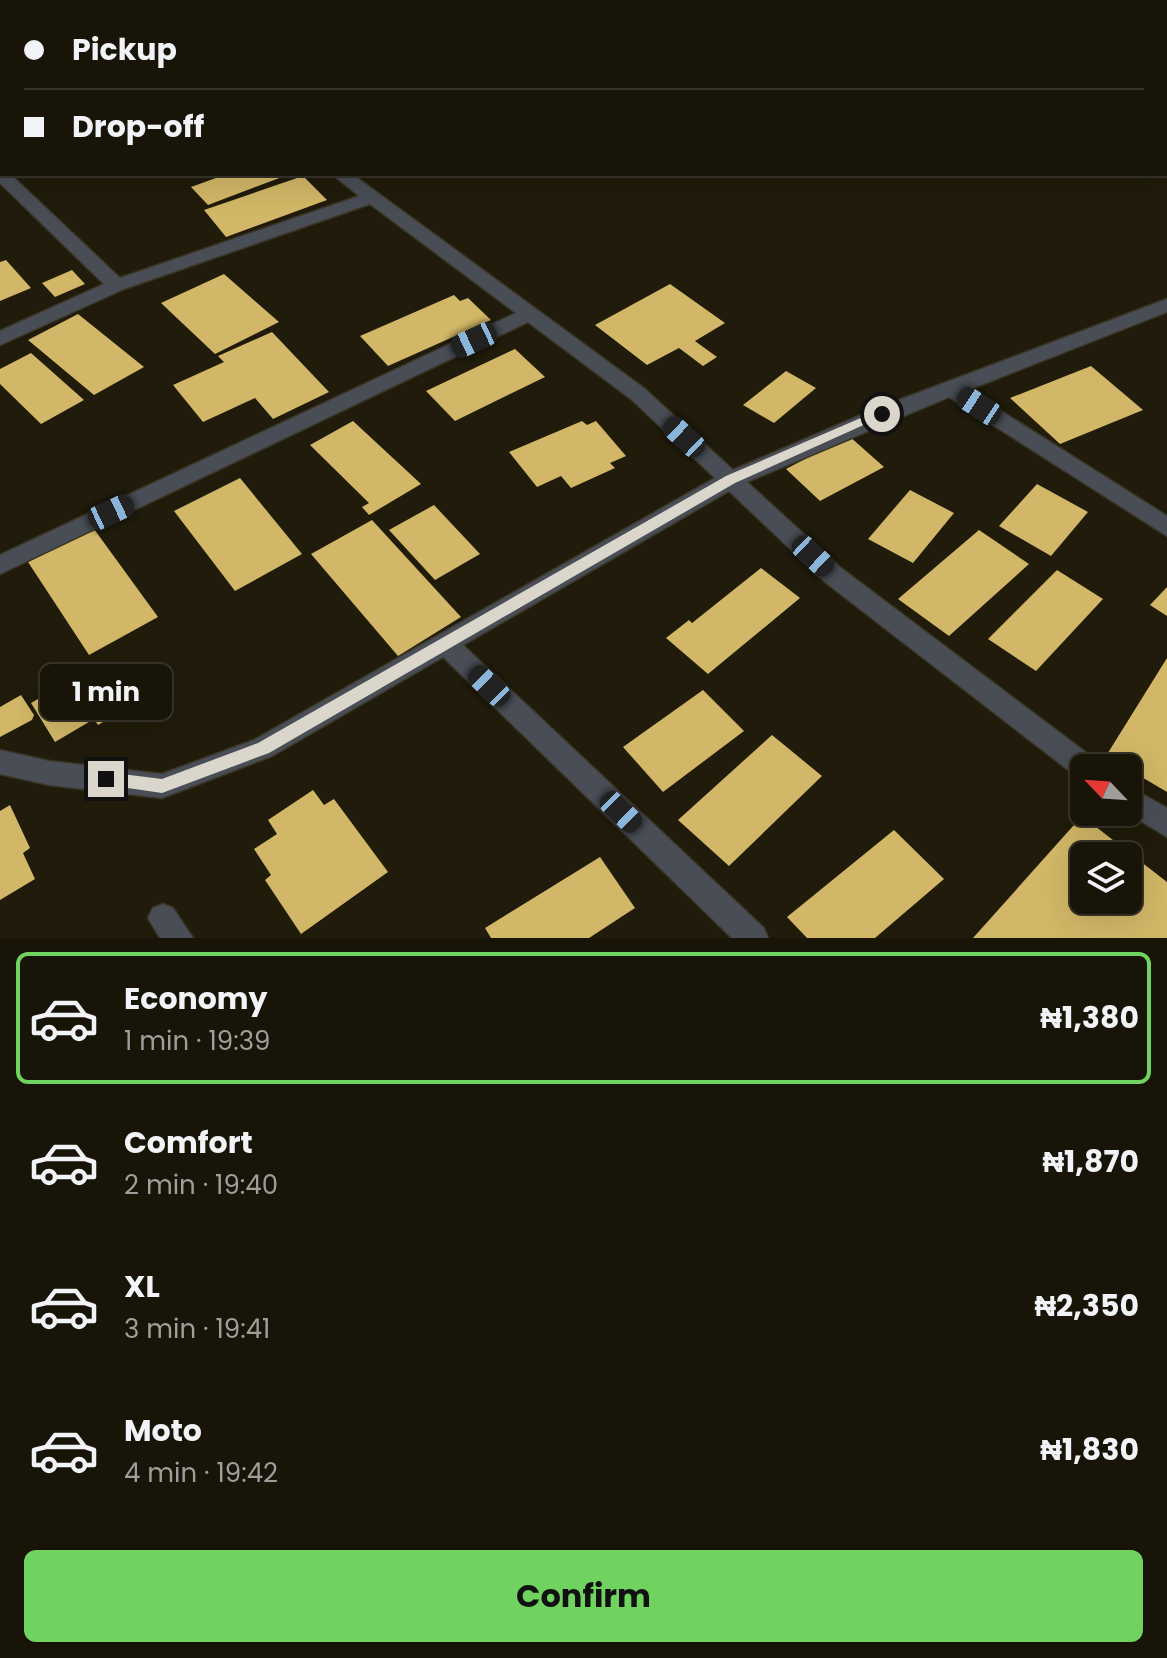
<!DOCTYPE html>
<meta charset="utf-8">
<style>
:root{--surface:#181408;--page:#211d12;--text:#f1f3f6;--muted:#9f9e9c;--line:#363329;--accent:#70d35f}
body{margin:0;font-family:Poppins,sans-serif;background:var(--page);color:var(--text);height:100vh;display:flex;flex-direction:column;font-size:30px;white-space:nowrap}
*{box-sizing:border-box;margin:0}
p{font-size:26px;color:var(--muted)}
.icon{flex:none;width:44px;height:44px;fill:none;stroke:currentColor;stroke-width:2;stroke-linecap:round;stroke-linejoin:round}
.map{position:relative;height:938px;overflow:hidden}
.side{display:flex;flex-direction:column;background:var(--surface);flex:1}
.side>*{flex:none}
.hud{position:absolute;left:0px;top:0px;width:1168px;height:176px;box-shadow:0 8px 32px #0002,0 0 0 2px var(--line);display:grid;align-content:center;height:176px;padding:0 24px;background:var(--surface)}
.needle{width:52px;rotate:295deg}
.tools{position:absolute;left:1070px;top:754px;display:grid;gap:16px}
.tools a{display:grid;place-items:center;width:72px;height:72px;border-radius:12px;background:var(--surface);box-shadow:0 8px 32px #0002,0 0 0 2px var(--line);font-size:40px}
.end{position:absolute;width:36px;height:36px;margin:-18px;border:10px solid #dad6cb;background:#111;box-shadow:0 0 0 4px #111}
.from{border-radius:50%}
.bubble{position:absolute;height:56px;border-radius:12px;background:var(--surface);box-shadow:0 8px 32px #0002,0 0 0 2px var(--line);font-size:26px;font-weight:700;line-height:56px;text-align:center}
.car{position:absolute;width:24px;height:48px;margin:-24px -12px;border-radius:10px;box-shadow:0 0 6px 2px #0007;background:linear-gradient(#222 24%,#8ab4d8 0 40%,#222 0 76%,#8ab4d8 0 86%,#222 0)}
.hud b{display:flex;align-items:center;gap:28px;height:76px;font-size:30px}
.hud b+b{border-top:2px solid var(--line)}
.hud i{width:20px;height:20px;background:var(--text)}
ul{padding:14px 0 0;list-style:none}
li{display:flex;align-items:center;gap:24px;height:132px;margin:0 16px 12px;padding:0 8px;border:4px solid transparent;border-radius:12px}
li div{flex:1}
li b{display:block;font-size:30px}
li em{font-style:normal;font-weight:700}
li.on{border-color:var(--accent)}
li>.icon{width:72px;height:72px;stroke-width:1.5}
.action{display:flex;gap:16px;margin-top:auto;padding:16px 24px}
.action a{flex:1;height:92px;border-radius:12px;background:var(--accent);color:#111;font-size:32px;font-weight:700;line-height:92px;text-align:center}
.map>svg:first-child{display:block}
</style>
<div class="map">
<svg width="1167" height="938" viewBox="0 0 1167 938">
<rect width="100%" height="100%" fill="#201b0a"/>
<g fill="#d1b767" fill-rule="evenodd">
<path d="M227 174H290L208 205 191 187Z"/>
<path d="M303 176 327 200 226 237 204 210Z"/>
<path d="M6 260 31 288 0 301V262Z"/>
<path d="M72 270 85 284 55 297 42 283Z"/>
<path d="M224 274 279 322 215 354 161 303Z"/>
<path d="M670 284 725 323 695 341 717 357 703 366 679 348 647 365 595 325Z"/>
<path d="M454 295 460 301 468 298 491 320 388 366 360 336Z"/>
<path d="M78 314 144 367 94 395 28 340Z"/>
<path d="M272 332 329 392 273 419 255 398 203 422 173 385 224 362 218 356Z"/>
<path d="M515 349 545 377 455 421 426 391Z"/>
<path d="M31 353 84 400 41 424 0 384V369Z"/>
<path d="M1091 366 1143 410 1060 444 1010 398Z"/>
<path d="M786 371 816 388 774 423 743 405Z"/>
<path d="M353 421 421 484 369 515 362 507 369 503 310 445Z"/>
<path d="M582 421 587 425 596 421 626 456 610 463 615 468 571 488 561 476 537 487 509 452Z"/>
<path d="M849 436 884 467 820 501 786 469Z"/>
<path d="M240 478 302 554 235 591 174 511Z"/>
<path d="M1037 484 1088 512 1051 556 999 526Z"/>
<path d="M910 490 954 513 913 563 868 539Z"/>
<path d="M434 505 480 554 435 580 389 530Z"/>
<path d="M372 520 461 617 398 656 311 554Z"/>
<path d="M94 529 158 617 89 655 28 562Z"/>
<path d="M979 530 1029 564 949 636 898 599Z"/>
<path d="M761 568 800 598 708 674 666 638 689 620 692 623Z"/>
<path d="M1057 570 1103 599 1036 671 988 639Z"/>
<path d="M1167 587V616L1150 605Z"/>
<path d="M1167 658V792L1106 756Z"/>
<path d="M95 666 125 709 98 725 94 719 55 742 31 703Z"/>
<path d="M703 690 744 731 663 792 623 747Z"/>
<path d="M21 695 34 715 32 720 0 737V707Z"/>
<path d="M772 735 822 776 729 866 678 820Z"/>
<path d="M313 790 324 805 334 799 388 872 301 934 265 880 271 875 254 849 277 834 268 820Z"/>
<path d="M10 805 30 848 23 853 35 879 0 900V811Z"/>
<path d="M1082 816 1167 882V938H973ZM1084 856H1128V900H1084Z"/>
<path d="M894 830 944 879 875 938H807L787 917Z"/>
<path d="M600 857 635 908 589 938H491L485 928Z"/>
</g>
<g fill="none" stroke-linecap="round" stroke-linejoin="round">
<g stroke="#3a3525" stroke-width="3">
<g id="minor">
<path d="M0 0H18L2 2V5Z"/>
<path d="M100 0H116L117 2H101Z"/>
<path d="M315 0H334L314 2Z"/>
<rect x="0" y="110" width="2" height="10"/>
<path d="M0 169 2 174H10L120 278 359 196 332 174H352L645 389 733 470 875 409 1167 299V312L968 390 1167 516V536L949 397 747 482 841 568 1096 760 1100 768H1084V779L1076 776 825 582 729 491 463 645 764 928 768 938H732L443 657 272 756 162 798 49 785 0 774V750L49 761 162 774 254 740 715 478 631 399 528 322 0 574V555L516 313 370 204 124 289 0 345V331L104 284 0 183Z"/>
<path d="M1128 786 1167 808V837L1126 812Z"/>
<path d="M163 904 173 908 193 938H160L148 918 153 908Z"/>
</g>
</g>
<use href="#minor" fill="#494d55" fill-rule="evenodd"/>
</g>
<path fill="#dad6cb" d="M877 411 888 414 735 483 269 753 162 793 100 784V774L106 772 162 779 258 743 726 476Z"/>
</svg>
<div class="tools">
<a><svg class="needle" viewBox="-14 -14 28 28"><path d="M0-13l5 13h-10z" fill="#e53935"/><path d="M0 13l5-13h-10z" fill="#9f9e9c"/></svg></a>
<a><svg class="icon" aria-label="layers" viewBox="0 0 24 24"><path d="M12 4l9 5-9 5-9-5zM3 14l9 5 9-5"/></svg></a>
</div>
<i class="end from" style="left:882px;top:414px"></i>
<i class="end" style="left:106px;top:779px"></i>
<div class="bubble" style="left:40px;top:664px;width:132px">1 min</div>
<i class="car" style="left:474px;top:340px;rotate:245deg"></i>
<i class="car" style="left:979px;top:406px;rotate:303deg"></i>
<i class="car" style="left:684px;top:437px;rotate:313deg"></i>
<i class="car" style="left:111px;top:512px;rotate:65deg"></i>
<i class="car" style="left:813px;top:556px;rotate:133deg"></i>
<i class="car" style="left:489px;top:686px;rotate:314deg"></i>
<i class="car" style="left:621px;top:812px;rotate:134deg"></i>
<div class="hud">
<b><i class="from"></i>Pickup</b>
<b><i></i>Drop-off</b>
</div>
</div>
<section class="side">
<ul>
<li class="on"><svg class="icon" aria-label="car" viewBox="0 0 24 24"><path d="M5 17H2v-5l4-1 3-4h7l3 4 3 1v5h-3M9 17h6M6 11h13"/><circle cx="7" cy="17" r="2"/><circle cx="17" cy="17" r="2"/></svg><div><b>Economy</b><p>1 min · 19:39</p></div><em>₦1,380</em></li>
<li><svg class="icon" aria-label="car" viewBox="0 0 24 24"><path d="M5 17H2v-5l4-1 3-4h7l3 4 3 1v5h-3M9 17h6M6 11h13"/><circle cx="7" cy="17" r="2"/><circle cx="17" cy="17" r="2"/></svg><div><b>Comfort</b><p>2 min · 19:40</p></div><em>₦1,870</em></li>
<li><svg class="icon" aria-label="car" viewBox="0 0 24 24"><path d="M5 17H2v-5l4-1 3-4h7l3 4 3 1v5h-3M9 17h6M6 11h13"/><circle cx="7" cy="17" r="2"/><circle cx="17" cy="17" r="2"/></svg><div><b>XL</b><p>3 min · 19:41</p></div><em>₦2,350</em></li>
<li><svg class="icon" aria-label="car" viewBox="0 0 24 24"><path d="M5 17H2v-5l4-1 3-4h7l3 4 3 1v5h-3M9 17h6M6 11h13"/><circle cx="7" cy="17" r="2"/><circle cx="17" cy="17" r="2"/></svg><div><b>Moto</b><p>4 min · 19:42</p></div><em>₦1,830</em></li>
</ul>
<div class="action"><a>Confirm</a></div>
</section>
